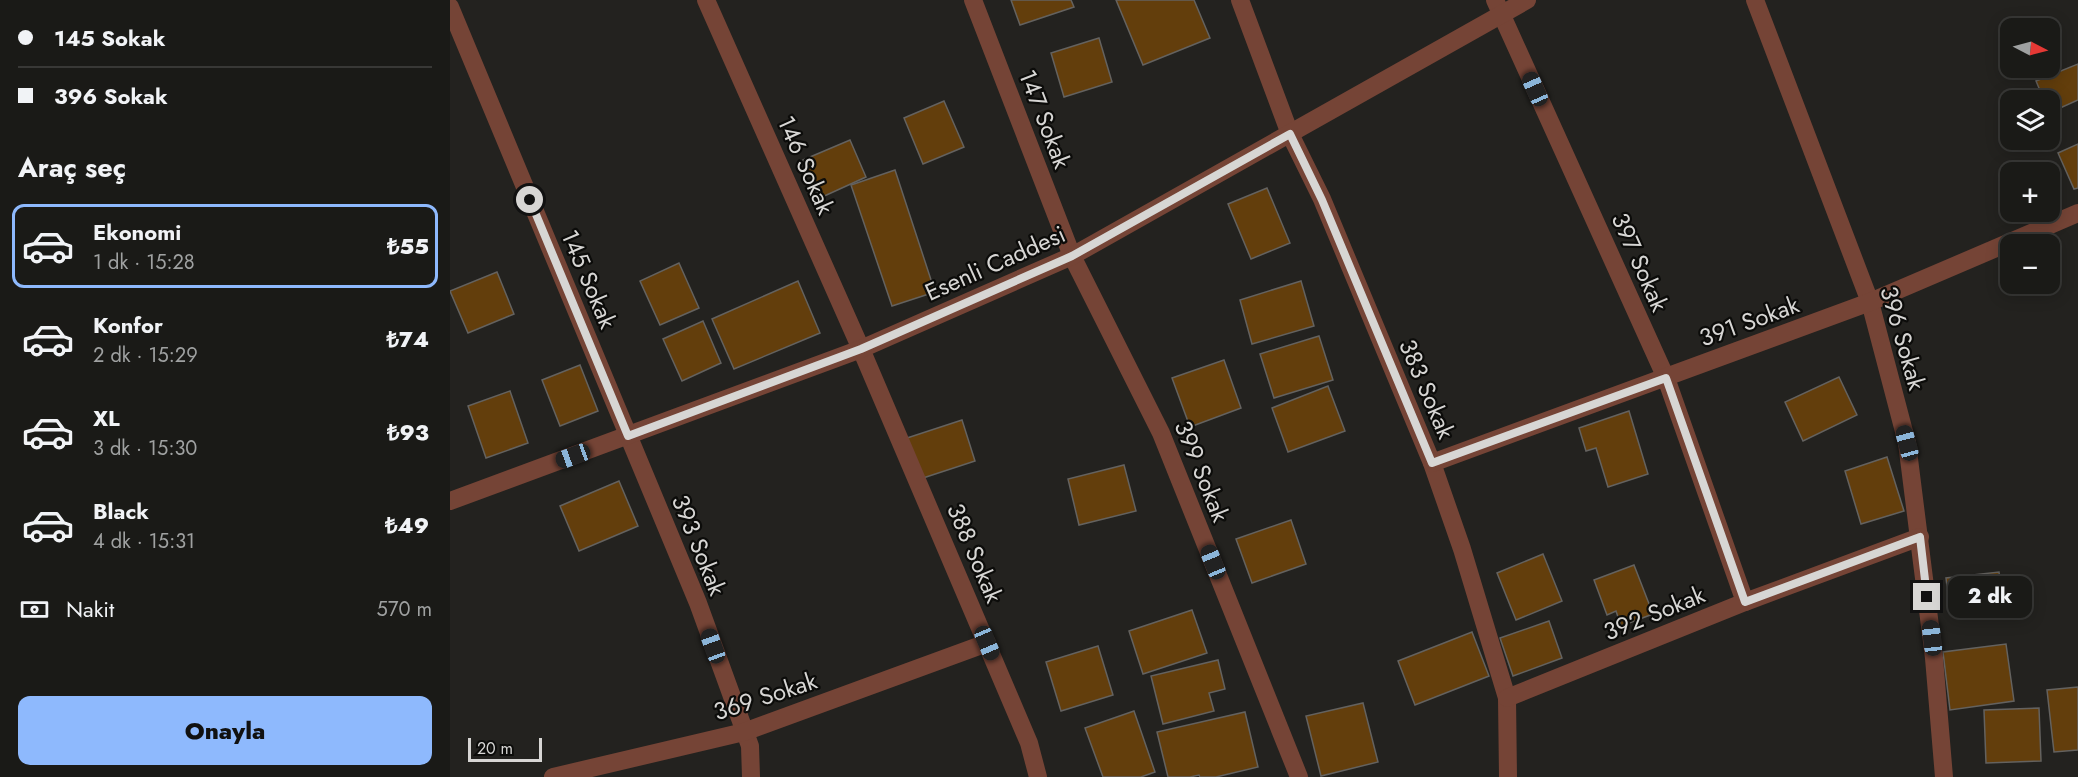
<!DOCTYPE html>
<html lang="tr">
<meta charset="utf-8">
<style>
:root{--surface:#1a1a17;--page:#272724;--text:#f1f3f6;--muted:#9fa1a1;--line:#383836;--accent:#8eb9fd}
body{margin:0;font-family:Jost,sans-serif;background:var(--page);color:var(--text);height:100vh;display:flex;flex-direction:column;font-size:22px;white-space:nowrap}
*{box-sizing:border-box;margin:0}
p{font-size:20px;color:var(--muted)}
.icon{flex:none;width:33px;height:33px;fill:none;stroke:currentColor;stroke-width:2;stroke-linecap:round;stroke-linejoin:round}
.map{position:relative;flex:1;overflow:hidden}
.details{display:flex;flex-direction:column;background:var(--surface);width:450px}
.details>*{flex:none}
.guide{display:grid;align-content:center;height:132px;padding:0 18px;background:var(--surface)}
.needle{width:39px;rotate:96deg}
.fabs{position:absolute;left:1550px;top:18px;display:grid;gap:12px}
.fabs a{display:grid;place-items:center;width:60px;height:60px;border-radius:12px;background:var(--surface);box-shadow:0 3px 15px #0003,0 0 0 2px var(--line);font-size:30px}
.scale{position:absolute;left:18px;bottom:15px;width:74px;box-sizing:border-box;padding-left:6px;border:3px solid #d7d6d4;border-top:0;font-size:16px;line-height:21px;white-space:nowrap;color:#d7d6d4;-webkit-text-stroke:4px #0c0c0a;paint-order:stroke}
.end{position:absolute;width:27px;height:27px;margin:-14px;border:8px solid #d7d6d4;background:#111;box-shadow:0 0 0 3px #111}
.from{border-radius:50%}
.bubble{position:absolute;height:42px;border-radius:12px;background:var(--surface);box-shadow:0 3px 15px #0003,0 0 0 2px var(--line);font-size:20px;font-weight:800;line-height:42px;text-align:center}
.car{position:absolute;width:18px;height:36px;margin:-18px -9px;border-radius:8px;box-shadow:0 0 4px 2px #0007;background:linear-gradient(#222 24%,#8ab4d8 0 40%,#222 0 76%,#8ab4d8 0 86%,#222 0)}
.guide b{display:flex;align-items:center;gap:21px;height:57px;font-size:22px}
.guide b+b{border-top:2px solid var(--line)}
.guide i{width:15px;height:15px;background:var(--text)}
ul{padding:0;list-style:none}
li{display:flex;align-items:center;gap:18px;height:84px;margin:0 12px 9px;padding:0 6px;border:3px solid transparent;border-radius:12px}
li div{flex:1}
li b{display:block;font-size:22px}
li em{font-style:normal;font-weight:800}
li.selected{border-color:var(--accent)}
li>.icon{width:54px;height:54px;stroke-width:1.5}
h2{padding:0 18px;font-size:27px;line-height:72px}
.pay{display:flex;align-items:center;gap:15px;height:66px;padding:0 18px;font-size:22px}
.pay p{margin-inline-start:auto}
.button{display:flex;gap:12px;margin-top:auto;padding:12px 18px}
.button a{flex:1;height:69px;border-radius:12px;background:var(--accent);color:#111;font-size:24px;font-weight:800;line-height:69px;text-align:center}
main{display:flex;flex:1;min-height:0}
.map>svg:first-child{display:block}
</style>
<main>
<section class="details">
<div class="guide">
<b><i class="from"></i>145 Sokak</b>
<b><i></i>396 Sokak</b>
</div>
<h2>Araç seç</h2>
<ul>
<li class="selected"><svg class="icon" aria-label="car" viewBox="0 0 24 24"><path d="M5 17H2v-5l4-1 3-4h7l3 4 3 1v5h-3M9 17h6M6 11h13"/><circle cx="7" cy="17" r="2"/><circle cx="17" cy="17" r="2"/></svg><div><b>Ekonomi</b><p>1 dk · 15:28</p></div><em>₺55</em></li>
<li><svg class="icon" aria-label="car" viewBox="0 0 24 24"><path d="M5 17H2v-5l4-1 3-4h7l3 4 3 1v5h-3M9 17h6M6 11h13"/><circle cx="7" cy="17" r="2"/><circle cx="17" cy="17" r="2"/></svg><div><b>Konfor</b><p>2 dk · 15:29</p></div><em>₺74</em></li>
<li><svg class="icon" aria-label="car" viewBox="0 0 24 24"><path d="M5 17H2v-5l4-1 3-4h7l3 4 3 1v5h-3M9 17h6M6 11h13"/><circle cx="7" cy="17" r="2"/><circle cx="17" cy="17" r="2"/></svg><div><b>XL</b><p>3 dk · 15:30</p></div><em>₺93</em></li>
<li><svg class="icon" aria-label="car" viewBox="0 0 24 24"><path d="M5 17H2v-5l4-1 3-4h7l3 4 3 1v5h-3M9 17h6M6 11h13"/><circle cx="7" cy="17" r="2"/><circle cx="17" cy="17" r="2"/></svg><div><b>Black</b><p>4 dk · 15:31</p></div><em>₺49</em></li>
</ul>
<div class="pay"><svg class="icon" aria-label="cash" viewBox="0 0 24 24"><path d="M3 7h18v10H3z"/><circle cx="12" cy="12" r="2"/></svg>Nakit<p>570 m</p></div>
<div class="button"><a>Onayla</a></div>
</section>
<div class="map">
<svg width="1628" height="777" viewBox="0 0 1628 777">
<rect width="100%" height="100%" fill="#23221f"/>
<g fill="#633e0c" stroke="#64625f" stroke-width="1.5">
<path d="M561 0H621L624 7 570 25Z"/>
<path d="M666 0H744L760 38 693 65Z"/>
<path d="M649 38 662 82 614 97 601 53Z"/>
<path d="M1628 64V100L1599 113V100H1594L1586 81Z"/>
<path d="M494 101 514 147 473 164 454 118Z"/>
<path d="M400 140 416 177 370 198 353 160Z"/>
<path d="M1628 144V188L1624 189 1608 153Z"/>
<path d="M445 170 485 292 442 306 401 185Z"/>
<path d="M817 188 840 243 801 259 778 204Z"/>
<path d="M229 263 249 308 210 325 190 281Z"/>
<path d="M47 272 64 314 18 333 0 291Z"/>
<path d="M348 281 370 333 284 369 262 319Z"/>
<path d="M851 281 864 326 802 344 790 300Z"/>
<path d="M253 321 271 363 232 381 213 339Z"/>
<path d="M869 336 883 380 824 398 810 354Z"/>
<path d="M774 360 791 408 740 427 722 378Z"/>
<path d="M130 365 148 411 110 426 92 380Z"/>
<path d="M1389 377 1407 415 1353 441 1335 402Z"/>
<path d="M878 386 895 431 838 452 822 408Z"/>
<path d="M60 391 78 443 36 458 18 406Z"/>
<path d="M1179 411 1198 474 1158 487 1146 448 1136 451 1129 428Z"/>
<path d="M512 420 525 461 470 479 457 438Z"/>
<path d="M1437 457 1454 511 1411 524 1395 471Z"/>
<path d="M674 465 686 511 629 525 618 479Z"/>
<path d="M169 481 188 526 129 551 110 506Z"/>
<path d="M841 520 856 564 802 583 786 539Z"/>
<path d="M1093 554 1112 601 1066 620 1047 573Z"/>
<path d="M1184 565 1203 614 1171 626 1166 611 1157 615 1144 580Z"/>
<path d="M1549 572 1553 604 1500 611 1496 578Z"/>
<path d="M742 610 757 653 693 674 679 631Z"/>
<path d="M1099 621 1112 658 1063 676 1050 638Z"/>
<path d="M1022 632 1039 676 965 705 948 661Z"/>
<path d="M1556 644 1564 701 1500 710 1493 652Z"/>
<path d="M648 646 663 695 611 711 596 662Z"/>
<path d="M768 660 775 689 759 693 764 711 713 724 701 676Z"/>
<path d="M1628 687V750L1604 752 1597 690Z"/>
<path d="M913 703 928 762 871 776 856 716Z"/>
<path d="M1589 708 1591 761 1536 763 1534 710Z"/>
<path d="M684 711 705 772 691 777H653L635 728Z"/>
<path d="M795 712 808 767 766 777H750L749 775 740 777H718L707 732Z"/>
</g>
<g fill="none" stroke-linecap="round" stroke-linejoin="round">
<g stroke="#754436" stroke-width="18">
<path d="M256 0 411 349 579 743 588 777"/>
<path d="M523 0 622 256 711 433 849 777"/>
<path d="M790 0 840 134 872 199 982 463 1012 549 1057 698 1058 777"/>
<path d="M1045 0 1216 378 1295 602"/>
<path d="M1305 0 1420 302 1457 443 1484 658 1494 777"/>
<path d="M0 7 248 603 300 746 301 777"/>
<path d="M982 463 1420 302 1628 213"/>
<path d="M0 501 411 349 622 256 1077 0"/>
<path d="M1057 698 1295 602 1470 537"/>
<path d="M103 777 294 732 537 643"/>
</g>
</g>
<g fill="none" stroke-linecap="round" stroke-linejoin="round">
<path stroke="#d7d6d4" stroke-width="8" d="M80 200 178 436 411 349 622 256 840 134 872 200 982 463 1216 378 1295 602 1470 537 1477 597"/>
</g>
<g text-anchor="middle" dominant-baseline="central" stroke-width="4.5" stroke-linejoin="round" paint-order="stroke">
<g font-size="24" fill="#d7d6d4" stroke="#0c0c0a">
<text transform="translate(595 119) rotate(69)">147 Sokak</text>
<text transform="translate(356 165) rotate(66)">146 Sokak</text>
<text transform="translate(1190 262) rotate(66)">397 Sokak</text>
<text transform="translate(545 263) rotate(-24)">Esenli Caddesi</text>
<text transform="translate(139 279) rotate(67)">145 Sokak</text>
<text transform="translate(1299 321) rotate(-20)">391 Sokak</text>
<text transform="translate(1453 338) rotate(74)">396 Sokak</text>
<text transform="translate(977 389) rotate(67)">383 Sokak</text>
<text transform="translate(752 471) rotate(68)">399 Sokak</text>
<text transform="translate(249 545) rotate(68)">393 Sokak</text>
<text transform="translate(525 553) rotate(67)">388 Sokak</text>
<text transform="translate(1204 613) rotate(-22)">392 Sokak</text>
<text transform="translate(315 696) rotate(-18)">369 Sokak</text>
</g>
</g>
</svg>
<div class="fabs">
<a><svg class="needle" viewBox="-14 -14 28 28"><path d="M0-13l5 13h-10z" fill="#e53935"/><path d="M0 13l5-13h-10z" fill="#9fa1a1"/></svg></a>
<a><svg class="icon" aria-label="layers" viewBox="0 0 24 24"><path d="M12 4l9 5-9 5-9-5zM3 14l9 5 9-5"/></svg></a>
<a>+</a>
<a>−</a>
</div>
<div class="scale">20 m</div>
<i class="end from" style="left:80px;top:200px"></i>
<i class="end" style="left:1477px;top:597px"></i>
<div class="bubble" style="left:1498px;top:576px;width:84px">2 dk</div>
<i class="car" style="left:1085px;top:89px;rotate:336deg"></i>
<i class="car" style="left:1457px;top:443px;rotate:345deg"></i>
<i class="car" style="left:123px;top:456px;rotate:250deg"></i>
<i class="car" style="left:763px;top:562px;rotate:338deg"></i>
<i class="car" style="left:1482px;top:638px;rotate:353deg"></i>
<i class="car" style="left:537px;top:643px;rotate:157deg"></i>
<i class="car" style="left:263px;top:646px;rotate:340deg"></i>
</div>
</main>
